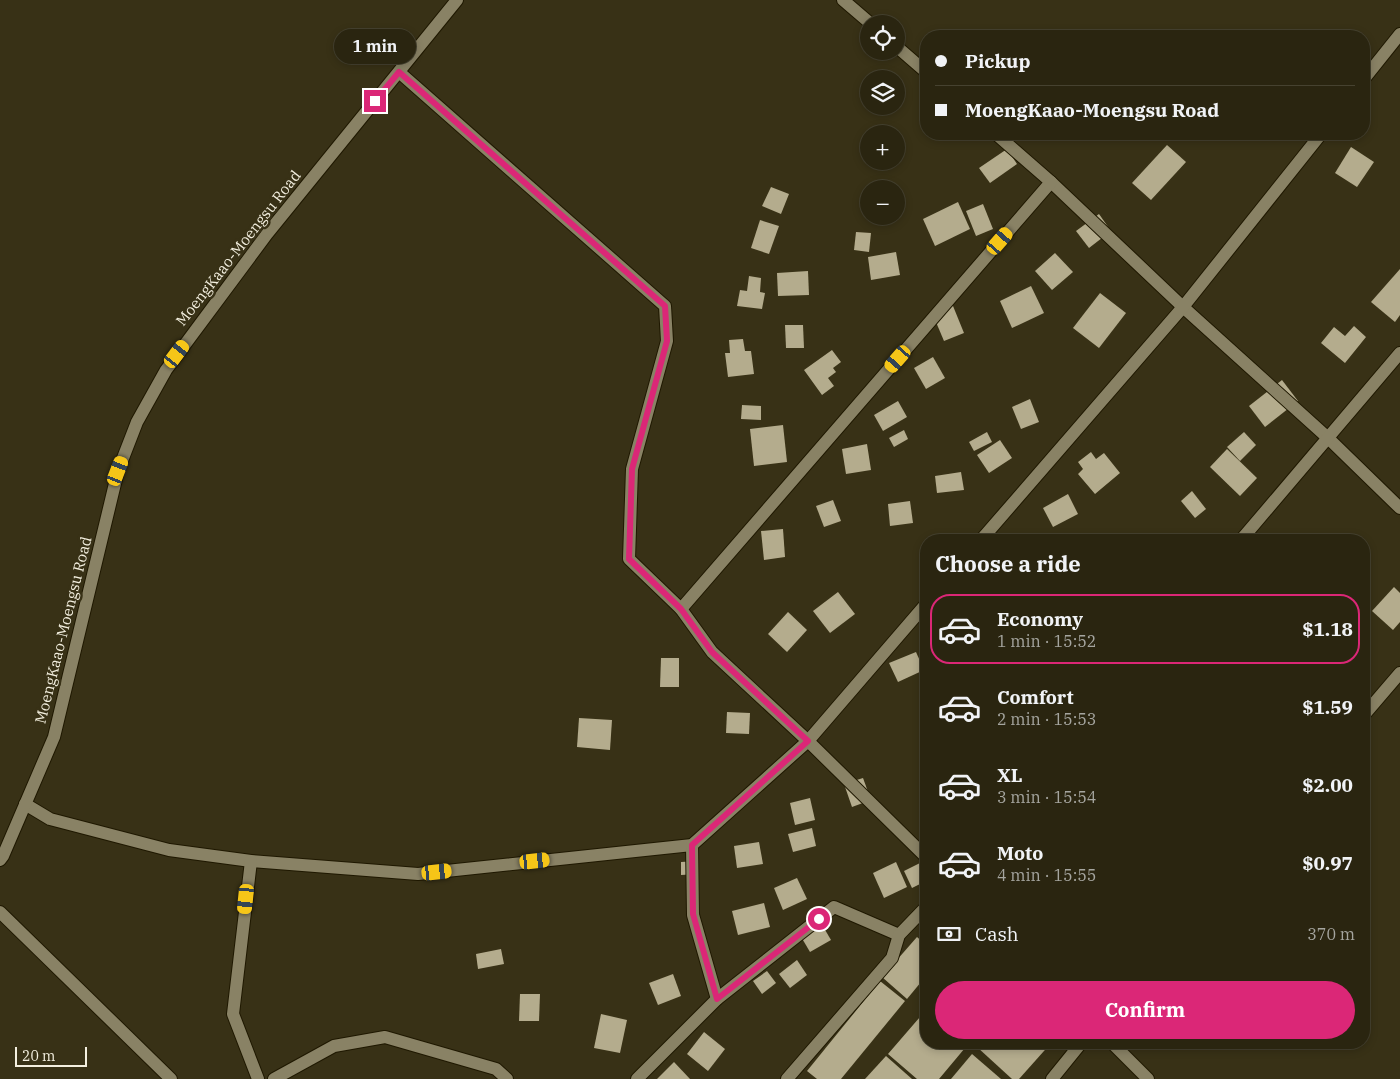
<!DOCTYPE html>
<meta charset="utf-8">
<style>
:root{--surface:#2a2510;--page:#36311e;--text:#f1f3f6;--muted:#a5a59f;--line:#464230;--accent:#db2777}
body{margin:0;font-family:"IBM Plex Serif",serif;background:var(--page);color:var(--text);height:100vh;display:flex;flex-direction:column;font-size:19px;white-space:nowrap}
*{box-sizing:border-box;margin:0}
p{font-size:16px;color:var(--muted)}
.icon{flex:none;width:28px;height:28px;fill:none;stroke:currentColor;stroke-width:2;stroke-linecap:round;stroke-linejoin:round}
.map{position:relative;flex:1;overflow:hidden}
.drawer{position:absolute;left:920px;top:534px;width:450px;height:515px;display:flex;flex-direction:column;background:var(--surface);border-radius:20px;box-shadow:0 2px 8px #0003,0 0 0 1px var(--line)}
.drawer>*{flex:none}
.banner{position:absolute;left:920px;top:30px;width:450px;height:110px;border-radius:20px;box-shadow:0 2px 8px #0003,0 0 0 1px var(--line);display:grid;align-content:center;height:110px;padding:0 15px;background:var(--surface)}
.fabs{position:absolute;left:860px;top:15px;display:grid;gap:10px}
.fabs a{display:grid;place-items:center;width:45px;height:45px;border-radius:50%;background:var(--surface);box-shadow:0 2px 8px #0003,0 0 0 1px var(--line);font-size:25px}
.scale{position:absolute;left:15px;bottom:12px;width:72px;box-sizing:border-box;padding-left:5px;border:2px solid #f3efdf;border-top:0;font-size:14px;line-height:18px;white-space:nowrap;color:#f3efdf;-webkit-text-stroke:4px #383116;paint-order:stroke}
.end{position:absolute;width:22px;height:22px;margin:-11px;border:6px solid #db2777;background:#fff;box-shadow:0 0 0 2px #fff}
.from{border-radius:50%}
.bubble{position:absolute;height:35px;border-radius:18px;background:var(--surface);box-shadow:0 2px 8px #0003,0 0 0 1px var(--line);font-size:16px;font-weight:800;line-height:35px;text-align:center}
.car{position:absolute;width:15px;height:30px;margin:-15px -8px;border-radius:6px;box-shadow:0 0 4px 1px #0007;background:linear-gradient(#f5c518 24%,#345 0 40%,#f5c518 0 76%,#345 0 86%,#f5c518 0)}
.banner b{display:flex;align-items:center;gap:18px;height:48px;font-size:19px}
.banner b+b{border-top:1px solid var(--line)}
.banner i{width:12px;height:12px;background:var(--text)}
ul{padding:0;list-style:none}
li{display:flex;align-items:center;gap:15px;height:70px;margin:0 10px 8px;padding:0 5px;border:2px solid transparent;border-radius:20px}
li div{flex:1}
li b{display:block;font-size:19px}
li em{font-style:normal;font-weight:800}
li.on{border-color:var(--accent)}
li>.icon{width:45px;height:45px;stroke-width:1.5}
h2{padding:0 15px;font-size:22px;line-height:60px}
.pay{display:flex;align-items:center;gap:12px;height:55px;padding:0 15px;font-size:19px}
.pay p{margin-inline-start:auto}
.button{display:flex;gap:10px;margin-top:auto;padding:10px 15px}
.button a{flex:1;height:58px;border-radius:30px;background:var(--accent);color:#fff;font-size:20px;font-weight:800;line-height:58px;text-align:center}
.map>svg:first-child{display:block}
</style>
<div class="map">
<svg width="1400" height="1079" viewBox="0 0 1400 1079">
<rect width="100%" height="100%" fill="#383116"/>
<g fill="#b4ac8d">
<path d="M1167 145 1186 162 1151 200 1132 183Z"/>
<path d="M1351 147 1374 162 1357 187 1335 173Z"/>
<path d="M1007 149 1017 164 990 183 979 168Z"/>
<path d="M771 187 789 194 781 214 762 206Z"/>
<path d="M958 202 970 229 935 246 923 219Z"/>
<path d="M983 204 993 229 976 236 966 211Z"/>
<path d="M1099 214 1111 231 1089 248 1076 231Z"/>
<path d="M760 220 779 226 769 254 751 248Z"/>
<path d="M856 232 871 233 869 252 854 250Z"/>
<path d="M896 252 900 275 871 280 868 257Z"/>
<path d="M1055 253 1073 272 1052 290 1035 271Z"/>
<path d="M1400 269V315L1395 322 1371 302Z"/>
<path d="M808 271 809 295 778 296 777 273Z"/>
<path d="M749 276 761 278 760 292 765 293 762 309 737 306 740 290 747 291Z"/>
<path d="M1031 286 1044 313 1012 328 1000 301Z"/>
<path d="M1100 293 1126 313 1099 348 1073 328Z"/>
<path d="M953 306 964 333 944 341 933 315Z"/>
<path d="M785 325H803L804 348H786Z"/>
<path d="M1354 326 1366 337 1345 363 1321 343 1334 327 1345 336Z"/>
<path d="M743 339 745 351H751L754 374 728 377 725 353H730L729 340Z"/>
<path d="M832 350 841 362 833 368 836 372 828 378 834 386 822 395 804 370Z"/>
<path d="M933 357 945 378 926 389 914 368Z"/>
<path d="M1282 380 1298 401 1265 427 1249 406Z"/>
<path d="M1030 399 1039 422 1021 429 1012 407Z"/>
<path d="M898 401 907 417 883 431 874 415Z"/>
<path d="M742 405 761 406V420L741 419Z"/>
<path d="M783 425 787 462 754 466 750 429Z"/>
<path d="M904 430 908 439 894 447 889 438Z"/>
<path d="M987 432 992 442 974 451 969 442Z"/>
<path d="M1244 432 1256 445 1240 461 1227 447Z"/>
<path d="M1000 440 1012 458 989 473 977 455Z"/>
<path d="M867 444 871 470 846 474 842 449Z"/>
<path d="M1227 449 1257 478 1240 496 1210 467Z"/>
<path d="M1091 452 1096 459 1104 453 1120 473 1095 494 1078 474 1083 469 1078 462Z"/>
<path d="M961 472 964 490 937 493 935 476Z"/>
<path d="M1192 491 1206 509 1195 518 1181 501Z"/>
<path d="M1068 494 1078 514 1053 527 1043 508Z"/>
<path d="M833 500 841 521 824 527 816 506Z"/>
<path d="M910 501 913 523 890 526 888 504Z"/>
<path d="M783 529 785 557 764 560 761 531Z"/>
<path d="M1394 587 1400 593V622L1393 630 1372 611Z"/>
<path d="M838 592 855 614 830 633 813 611Z"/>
<path d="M788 612 807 630 787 652 768 634Z"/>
<path d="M916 652 924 670 898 682 889 663Z"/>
<path d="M661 658H679V687H660Z"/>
<path d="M727 712 750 713 749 734 726 733Z"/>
<path d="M579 718 612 720 610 750 577 747Z"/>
<path d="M863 778 871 800 852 807 844 784Z"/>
<path d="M810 798 815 820 795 825 790 803Z"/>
<path d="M812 828 816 846 793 852 788 834Z"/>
<path d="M759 842 763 864 737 868 734 846Z"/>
<path d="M698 861V874L681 875V862Z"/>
<path d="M896 862 907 887 884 898 873 873Z"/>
<path d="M922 862 926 870V881L912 888 904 871Z"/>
<path d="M797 878 807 899 783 910 774 888Z"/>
<path d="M764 903 770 927 738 935 732 911Z"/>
<path d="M821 923 831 940 810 952 800 935Z"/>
<path d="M917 937 926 945V976L907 999 882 977Z"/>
<path d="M501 949 504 964 478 969 476 954Z"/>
<path d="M797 960 807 975 790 988 779 974Z"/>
<path d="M767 971 776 983 762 994 753 981Z"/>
<path d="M673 974 681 996 658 1005 649 983Z"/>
<path d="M880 981 905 1001 841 1079H817L807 1071Z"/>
<path d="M520 994H540L539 1021H519Z"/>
<path d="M926 1010V1042H970L939 1079H917L888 1054Z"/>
<path d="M601 1014 627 1020 620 1053 594 1048Z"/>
<path d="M704 1032 725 1049 708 1071 687 1054Z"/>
<path d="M981 1042H1052L1019 1079H1012L977 1047Z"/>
<path d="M972 1054 1001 1079H951Z"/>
<path d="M886 1056 912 1079H865Z"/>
<path d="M674 1062 690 1079H657Z"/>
</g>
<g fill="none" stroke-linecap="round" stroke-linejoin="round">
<g stroke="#1f1800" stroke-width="14">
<g id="minor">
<path d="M843 0 871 24"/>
<path d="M896 46 926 72"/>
<path d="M399 72 665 306 667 341 632 469 629 559 681 609 712 652 808 741 926 857"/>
<path d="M1364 79 1400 34"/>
<path d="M996 134 1051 182 1183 307 1328 438 1400 508"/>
<path d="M981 540 1183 307 1321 134"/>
<path d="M1241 540 1400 353"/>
<path d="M681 609 1051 182"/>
<path d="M1364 715 1400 673"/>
<path d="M25 804 50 819 169 850 251 861 418 874 692 845 808 741 926 604"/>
<path d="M692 845 693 915 717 999"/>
<path d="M251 861 233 1014 258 1079"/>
<path d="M0 912 171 1079"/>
<path d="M1111 1042 1148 1079"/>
<path d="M274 1079 334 1046 385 1037 496 1069 507 1079"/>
<path d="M637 1079 717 999 834 907 899 935"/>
<path d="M787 1079 892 958 899 935 926 907"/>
<path d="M1052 1079 1082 1042"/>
</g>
</g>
<g stroke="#1f1800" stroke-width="14">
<path id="secondary" d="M0 860 3 856 54 737 118 471 137 422 166 370 267 234 457 0"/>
</g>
<use href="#minor" stroke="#898265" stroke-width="12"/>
<use href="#secondary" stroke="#898265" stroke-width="12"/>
</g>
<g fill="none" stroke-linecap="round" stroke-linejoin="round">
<path stroke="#db2777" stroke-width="6" d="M375 101 399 72 665 306 667 341 632 469 629 559 681 609 712 652 808 741 692 845 693 914 717 999 819 919"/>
</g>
<g text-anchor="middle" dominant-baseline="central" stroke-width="5" stroke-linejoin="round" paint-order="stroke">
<g font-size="15" fill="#f3efdf" stroke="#383116">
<text transform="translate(238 248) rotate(-52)">MoengKaao-Moengsu Road</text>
<text transform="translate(63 630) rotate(-76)">MoengKaao-Moengsu Road</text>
</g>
</g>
</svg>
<div class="fabs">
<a><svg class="icon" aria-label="locate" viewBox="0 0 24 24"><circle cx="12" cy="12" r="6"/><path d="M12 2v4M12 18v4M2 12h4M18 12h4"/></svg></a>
<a><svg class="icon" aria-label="layers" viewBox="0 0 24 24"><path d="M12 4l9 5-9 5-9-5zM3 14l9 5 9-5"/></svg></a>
<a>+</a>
<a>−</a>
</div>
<div class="scale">20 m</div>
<i class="end from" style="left:819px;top:919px"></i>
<i class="end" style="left:375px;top:101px"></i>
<div class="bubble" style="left:334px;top:29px;width:82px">1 min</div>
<i class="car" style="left:1000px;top:241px;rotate:41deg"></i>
<i class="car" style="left:177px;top:354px;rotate:37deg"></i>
<i class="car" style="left:898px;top:359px;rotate:221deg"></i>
<i class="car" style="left:118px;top:471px;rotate:21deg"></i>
<i class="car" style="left:535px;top:861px;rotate:84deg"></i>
<i class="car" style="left:437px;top:872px;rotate:84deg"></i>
<i class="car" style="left:246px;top:899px;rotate:186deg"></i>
<div class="banner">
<b><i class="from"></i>Pickup</b>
<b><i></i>MoengKaao-Moengsu Road</b>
</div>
<section class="drawer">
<h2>Choose a ride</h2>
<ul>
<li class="on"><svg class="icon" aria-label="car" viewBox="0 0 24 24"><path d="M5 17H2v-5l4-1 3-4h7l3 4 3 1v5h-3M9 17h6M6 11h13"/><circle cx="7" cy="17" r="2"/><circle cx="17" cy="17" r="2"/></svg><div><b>Economy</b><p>1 min · 15:52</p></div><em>$1.18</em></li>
<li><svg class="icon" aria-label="car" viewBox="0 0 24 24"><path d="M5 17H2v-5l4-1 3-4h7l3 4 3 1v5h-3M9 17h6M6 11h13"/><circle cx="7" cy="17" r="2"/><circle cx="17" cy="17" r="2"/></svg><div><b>Comfort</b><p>2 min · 15:53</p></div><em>$1.59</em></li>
<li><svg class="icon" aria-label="car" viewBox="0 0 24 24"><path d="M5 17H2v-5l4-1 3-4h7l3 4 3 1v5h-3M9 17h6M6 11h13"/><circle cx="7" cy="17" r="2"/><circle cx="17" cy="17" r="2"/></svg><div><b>XL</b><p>3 min · 15:54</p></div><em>$2.00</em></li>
<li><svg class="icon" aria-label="car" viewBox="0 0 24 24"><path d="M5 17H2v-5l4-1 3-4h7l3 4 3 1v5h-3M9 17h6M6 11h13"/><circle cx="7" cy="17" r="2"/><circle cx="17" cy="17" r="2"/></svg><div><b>Moto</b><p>4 min · 15:55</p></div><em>$0.97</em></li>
</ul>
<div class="pay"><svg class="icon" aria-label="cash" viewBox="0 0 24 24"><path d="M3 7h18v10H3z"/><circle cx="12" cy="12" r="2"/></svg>Cash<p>370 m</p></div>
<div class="button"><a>Confirm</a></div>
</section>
</div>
